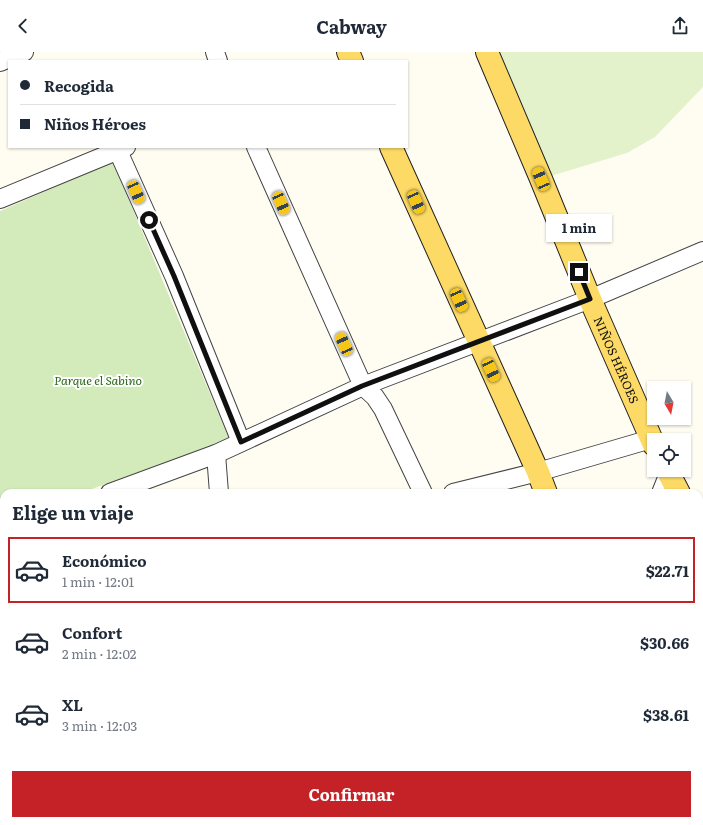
<!DOCTYPE html>
<html lang="es">
<meta charset="utf-8">
<style>
:root{--surface:#fff;--page:#f6f6f7;--text:#1f2937;--muted:#747a83;--line:#e0e1e3;--accent:#c52227}
body{margin:0;font-family:Literata,serif;background:var(--page);color:var(--text);height:100vh;display:flex;flex-direction:column;font-size:15px;white-space:nowrap}
*{box-sizing:border-box;margin:0}
p{font-size:13px;color:var(--muted)}
.icon{flex:none;width:22px;height:22px;fill:none;stroke:currentColor;stroke-width:2;stroke-linecap:round;stroke-linejoin:round}
.map{position:relative;flex:1;overflow:hidden}
.details{position:absolute;left:0px;top:437px;width:703px;height:336px;display:flex;flex-direction:column;background:var(--surface);border-radius:12px 12px 0 0;box-shadow:0 1px 3px #0004}
.details>*{flex:none}
.hud{position:absolute;left:8px;top:8px;width:400px;height:88px;border-radius:0px;box-shadow:0 1px 3px #0004;display:grid;align-content:center;height:88px;padding:0 12px;background:var(--surface)}
.needle{width:26px;rotate:170deg}
.controls{position:absolute;left:647px;top:329px;display:grid;gap:8px}
.controls a{display:grid;place-items:center;width:44px;height:44px;border-radius:0px;background:var(--surface);box-shadow:0 1px 3px #0004;font-size:20px}
.end{position:absolute;width:18px;height:18px;margin:-9px;border:5px solid #101010;background:#fff;box-shadow:0 0 0 2px #fff}
.from{border-radius:50%}
.bubble{position:absolute;height:28px;border-radius:0px;background:var(--surface);box-shadow:0 1px 3px #0004;font-size:13px;font-weight:700;line-height:28px;text-align:center}
.car{position:absolute;width:12px;height:24px;margin:-12px -6px;border-radius:5px;box-shadow:0 0 3px 1px #0007;background:linear-gradient(#f5c518 24%,#345 0 40%,#f5c518 0 76%,#345 0 86%,#f5c518 0)}
.hud b{display:flex;align-items:center;gap:14px;height:38px;font-size:15px}
.hud b+b{border-top:1px solid var(--line)}
.hud i{width:10px;height:10px;background:var(--text)}
ul{padding:0;list-style:none}
li{display:flex;align-items:center;gap:12px;height:66px;margin:0 8px 6px;padding:0 4px;border:2px solid transparent;border-radius:0px}
li div{flex:1}
li b{display:block;font-size:15px}
li em{font-style:normal;font-weight:700}
li.selected{border-color:var(--accent)}
li>.icon{width:36px;height:36px;stroke-width:1.5}
h2{padding:0 12px;font-size:18px;line-height:48px}
.action{display:flex;gap:8px;margin-top:auto;padding:8px 12px}
.action a{flex:1;height:46px;border-radius:0px;background:var(--accent);color:#fff;font-size:16px;font-weight:700;line-height:46px;text-align:center}
header{display:flex;justify-content:space-between;align-items:center;height:52px;padding:0 12px;background:var(--surface);font-size:18px;font-weight:700}
.map>svg:first-child{display:block}
</style>
<header><svg class="icon" aria-label="back" viewBox="0 0 24 24"><path d="M15 5l-7 7 7 7"/></svg>Cabway<svg class="icon" aria-label="share" viewBox="0 0 24 24"><path d="M12 15V3M7 8l5-5 5 5M5 13v7h14v-7"/></svg></header>
<div class="map">
<svg width="703" height="773" viewBox="0 0 703 773">
<rect width="100%" height="100%" fill="#fffdf2"/>
<path fill="#d3ebba" d="M113 110 229 387 81 441H4V471L0 472V159Z"/>
<path fill="#e4f2cc" d="M487 0H703V35L655 85 627 101 541 127Z"/>
<g fill="none" stroke-linecap="round" stroke-linejoin="round">
<g stroke="#434343" stroke-width="20">
<g id="minor">
<path d="M215 0 218 9"/>
<path d="M0 10 24 0"/>
<path d="M256 95 363 334 375 345 383 357 423 441"/>
<path d="M118 99 174 224 241 390"/>
<path d="M0 147 126 95"/>
<path d="M216 402 219 441"/>
<path d="M110 441 216 402 363 334 590 247 703 199"/>
<path d="M453 441 538 420 651 387"/>
<path d="M661 441 669 421"/>
<path d="M0 481 4 480"/>
<path d="M0 573 4 583"/>
<path d="M699 610 703 609"/>
<path d="M0 698 4 696"/>
<path d="M83 769 85 773"/>
<path d="M161 769 162 773"/>
<path d="M292 769 294 773"/>
<path d="M420 769 422 773"/>
<path d="M547 769 548 773"/>
<path d="M136 773 144 769"/>
</g>
</g>
<g stroke="#212121" stroke-width="24">
<g id="major">
<path d="M348 0 352 9"/>
<path id="s1" d="M487 0 541 127 590 247 654 393"/>
<path d="M391 95 538 420 546 441"/>
<path d="M667 418 679 441"/>
<path d="M699 479 703 487"/>
<path d="M699 717 703 724"/>
</g>
</g>
<use href="#minor" stroke="#fff" stroke-width="18"/>
<use href="#major" stroke="#fcda65" stroke-width="22"/>
</g>
<g fill="none" stroke-linecap="round" stroke-linejoin="round">
<path stroke="#101010" stroke-width="5" d="M149 168 174 224 241 390 362 334 590 247 579 220"/>
</g>
<g text-anchor="middle" dominant-baseline="central" stroke-width="4" stroke-linejoin="round" paint-order="stroke">
<g font-size="12" fill="#101010" stroke="#fff">
<text stroke="none"><textPath href="#s1" startOffset="334">NIÑOS HÉROES</textPath></text>
</g>
<g font-size="12" font-style="italic" fill="#2c6a1d" stroke="#fff">
<text x="98" y="328">Parque el Sabino</text>
</g>
</g>
</svg>
<div class="controls">
<a><svg class="needle" viewBox="-14 -14 28 28"><path d="M0-13l5 13h-10z" fill="#e53935"/><path d="M0 13l5-13h-10z" fill="#747a83"/></svg></a>
<a><svg class="icon" aria-label="locate" viewBox="0 0 24 24"><circle cx="12" cy="12" r="6"/><path d="M12 2v4M12 18v4M2 12h4M18 12h4"/></svg></a>
</div>
<i class="end from" style="left:149px;top:168px"></i>
<i class="end" style="left:579px;top:220px"></i>
<div class="bubble" style="left:546px;top:162px;width:66px">1 min</div>
<i class="car" style="left:541px;top:127px;rotate:337deg"></i>
<i class="car" style="left:136px;top:140px;rotate:156deg"></i>
<i class="car" style="left:416px;top:150px;rotate:156deg"></i>
<i class="car" style="left:281px;top:151px;rotate:156deg"></i>
<i class="car" style="left:459px;top:248px;rotate:156deg"></i>
<i class="car" style="left:344px;top:292px;rotate:336deg"></i>
<i class="car" style="left:491px;top:318px;rotate:155deg"></i>
<div class="hud">
<b><i class="from"></i>Recogida</b>
<b><i></i>Niños Héroes</b>
</div>
<section class="details">
<h2>Elige un viaje</h2>
<ul>
<li class="selected"><svg class="icon" aria-label="car" viewBox="0 0 24 24"><path d="M5 17H2v-5l4-1 3-4h7l3 4 3 1v5h-3M9 17h6M6 11h13"/><circle cx="7" cy="17" r="2"/><circle cx="17" cy="17" r="2"/></svg><div><b>Económico</b><p>1 min · 12:01</p></div><em>$22.71</em></li>
<li><svg class="icon" aria-label="car" viewBox="0 0 24 24"><path d="M5 17H2v-5l4-1 3-4h7l3 4 3 1v5h-3M9 17h6M6 11h13"/><circle cx="7" cy="17" r="2"/><circle cx="17" cy="17" r="2"/></svg><div><b>Confort</b><p>2 min · 12:02</p></div><em>$30.66</em></li>
<li><svg class="icon" aria-label="car" viewBox="0 0 24 24"><path d="M5 17H2v-5l4-1 3-4h7l3 4 3 1v5h-3M9 17h6M6 11h13"/><circle cx="7" cy="17" r="2"/><circle cx="17" cy="17" r="2"/></svg><div><b>XL</b><p>3 min · 12:03</p></div><em>$38.61</em></li>
</ul>
<div class="action"><a>Confirmar</a></div>
</section>
</div>
